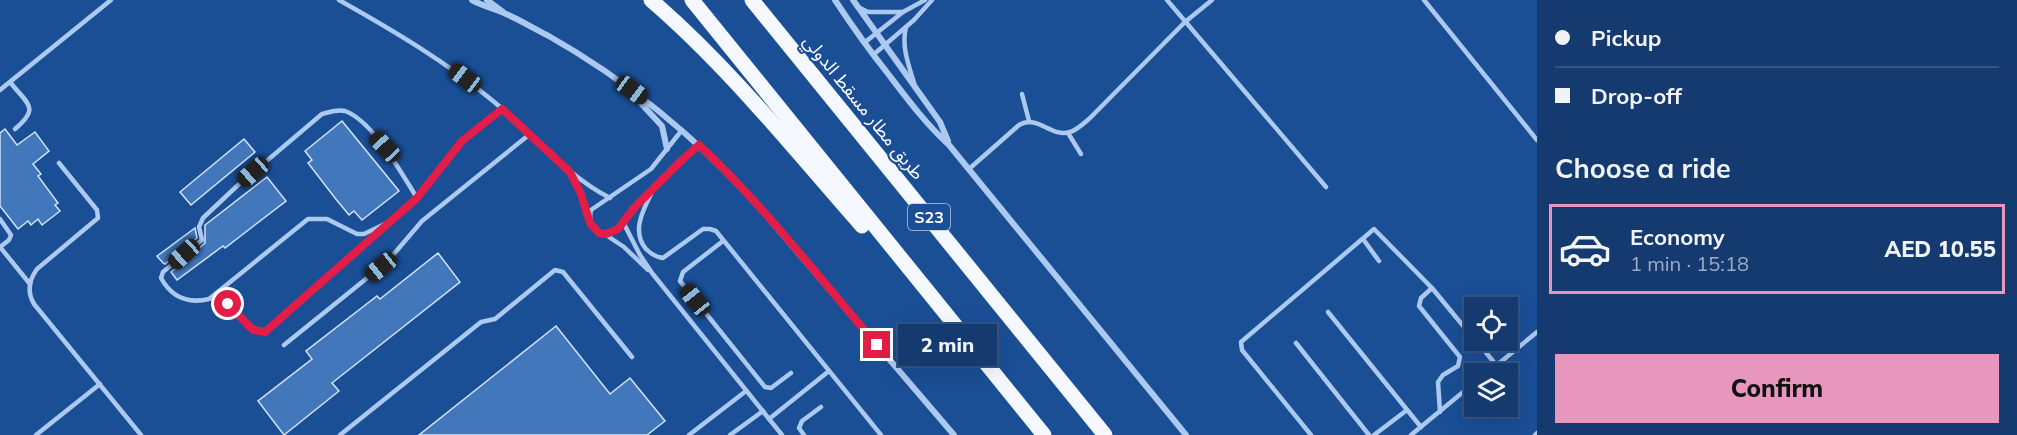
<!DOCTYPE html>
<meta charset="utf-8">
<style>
:root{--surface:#143a70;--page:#1d4175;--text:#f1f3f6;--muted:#9dadc3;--line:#335483;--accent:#e797bd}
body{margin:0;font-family:Mulish,"Noto Sans Arabic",sans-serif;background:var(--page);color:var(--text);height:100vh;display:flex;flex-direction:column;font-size:22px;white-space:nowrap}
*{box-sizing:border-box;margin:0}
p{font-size:20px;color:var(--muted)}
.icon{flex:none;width:33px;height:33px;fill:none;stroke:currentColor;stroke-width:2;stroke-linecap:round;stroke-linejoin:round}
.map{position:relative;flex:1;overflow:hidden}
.drawer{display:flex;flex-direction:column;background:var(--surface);width:480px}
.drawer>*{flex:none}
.hud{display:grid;align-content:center;height:132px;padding:0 18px;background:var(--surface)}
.controls{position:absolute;left:1464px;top:297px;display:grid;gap:12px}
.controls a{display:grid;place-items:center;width:54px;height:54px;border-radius:0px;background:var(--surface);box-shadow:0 6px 24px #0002,0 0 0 2px var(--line);font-size:30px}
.end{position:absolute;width:27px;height:27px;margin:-14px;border:8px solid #e11d48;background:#fff;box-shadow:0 0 0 3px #fff}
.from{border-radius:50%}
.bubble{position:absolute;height:42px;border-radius:0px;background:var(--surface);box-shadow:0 6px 24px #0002,0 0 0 2px var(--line);font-size:20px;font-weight:800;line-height:42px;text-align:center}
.car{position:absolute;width:18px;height:36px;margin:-18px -9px;border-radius:8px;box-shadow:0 0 4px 2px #0007;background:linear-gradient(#222 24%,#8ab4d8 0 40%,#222 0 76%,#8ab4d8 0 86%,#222 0)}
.hud b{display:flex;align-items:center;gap:21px;height:57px;font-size:22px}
.hud b+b{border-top:2px solid var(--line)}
.hud i{width:15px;height:15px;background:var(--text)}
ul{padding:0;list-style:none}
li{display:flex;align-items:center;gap:18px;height:90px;margin:0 12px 9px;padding:0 6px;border:3px solid var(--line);border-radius:0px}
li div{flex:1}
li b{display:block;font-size:22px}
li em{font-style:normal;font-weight:800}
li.on{border-color:var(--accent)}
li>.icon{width:54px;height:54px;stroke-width:1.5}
h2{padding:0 18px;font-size:27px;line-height:72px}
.cta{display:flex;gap:12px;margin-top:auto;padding:12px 18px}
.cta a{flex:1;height:69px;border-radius:0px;background:var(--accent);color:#111;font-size:24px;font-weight:800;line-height:69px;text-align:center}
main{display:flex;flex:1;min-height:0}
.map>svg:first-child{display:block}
</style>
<main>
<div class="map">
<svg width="1537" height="435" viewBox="0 0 1537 435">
<rect width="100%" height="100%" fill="#1a4e95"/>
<g fill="#4377bc" stroke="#d3e4fb" stroke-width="1.5">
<path d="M342 121 399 191 362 220 354 211 349 215 335 198 308 163 312 160 305 151Z"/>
<path d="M5 129 17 145 35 132 49 151 33 164 41 174 38 176 58 203 55 205 60 211 42 225 38 219 31 225 28 221 18 229 0 206V133Z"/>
<path d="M244 139 255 152 191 205 180 192Z"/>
<path d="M267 177 286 201 225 248 223 246 177 280 171 272 205 243V225Z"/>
<path d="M195 228 197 238 165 264 163 263 157 256Z"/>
<path d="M438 253 460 282 332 383 339 391 284 435 258 401 312 359 306 351 377 296 380 299Z"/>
<path d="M556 326 610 394 630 378 665 421 647 435H419Z"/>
</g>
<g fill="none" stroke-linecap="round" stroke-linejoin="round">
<g stroke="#acc9f0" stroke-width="4.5">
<path d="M339 0C394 31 445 61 493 101 532 133 564 174 610 198"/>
<path d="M1167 0 1326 187"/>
<path d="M1424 0 1537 140"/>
<path d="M858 7 868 12H903"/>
<path d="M906 27C901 47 909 66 915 86"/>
<path d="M864 43 903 12 925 0"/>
<path d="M873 55 914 20 932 0"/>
<path d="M10 82C27 104 41 107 15 129"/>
<path d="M0 90 111 0"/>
<path d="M1022 94 1029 121"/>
<path d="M682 130 651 169 591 210C588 223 593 232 606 234L618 229 634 208 699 145"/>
<path d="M1068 133 1081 154"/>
<path d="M59 163 97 210 98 218 37 269C29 280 27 292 34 304L141 435"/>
<path d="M969 169 1019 125C1038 114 1051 138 1070 132 1077 130 1084 123 1090 118L1185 22 1212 0"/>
<path d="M571 175 581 194 590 216"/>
<path d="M654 188C645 207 630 230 646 249 651 254 656 257 663 258L703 229H710L716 231 881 435"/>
<path d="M417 198C402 174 373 121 345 111 337 109 330 112 322 114L237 186 203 218 199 227 202 240 163 272 161 278C172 298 188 304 209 299L308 219H327L357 234H364L391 221 417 198 462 141 502 109"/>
<path d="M0 219 11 235 9 240 0 247"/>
<path d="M623 222 640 255 652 273 782 435"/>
<path d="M606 235 624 247 648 270"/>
<path d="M1363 239 1379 261"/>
<path d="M723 241 683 272 680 281 765 387 771 388 791 373"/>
<path d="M0 247 30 284"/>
<path d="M1432 288 1421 298 1419 306 1460 357 1458 366 1443 375 1438 382 1440 412"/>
<path d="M220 291C231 309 243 328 265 332L387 225"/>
<path d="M1328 312 1421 427"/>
<path d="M1476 340 1496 365"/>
<path d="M1296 343 1369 435"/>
<path d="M284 345 387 262 422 221 530 134"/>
<path d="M1486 374 1537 332"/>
<path d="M769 419 829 371"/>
<path d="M36 435 100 384"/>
<path d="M340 435 481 322 495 319 555 270 563 272 632 357"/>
<path d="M689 435 746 391"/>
<path d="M730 435 763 411"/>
<path d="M804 435 799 428 802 421 821 407"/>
<path d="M1311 435 1242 350 1241 342 1374 229 1432 288 1474 339"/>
<path d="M1374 435 1407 410"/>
<path d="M1411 435 1474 383"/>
<path d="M1535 435 1537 433"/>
</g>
<g stroke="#acc9f0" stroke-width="6">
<path d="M472 0C483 6 495 9 506 14 520 20 533 28 547 35 627 80 698 139 759 207L954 435"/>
<path d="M487 0 503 12"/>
<path d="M835 0C852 26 870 51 889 75 908 100 926 124 949 145L1186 435"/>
<path d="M853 0 940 122 948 141"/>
<path d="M634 96 662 126 667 149"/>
</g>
<g stroke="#f5f8ff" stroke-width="15">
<path d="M651 0C729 67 794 149 862 226"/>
<path d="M692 0 1044 435"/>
<path d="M752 0 1105 435"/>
</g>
</g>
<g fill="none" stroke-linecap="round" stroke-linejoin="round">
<path stroke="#e11d48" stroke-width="8" d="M228 304 253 330 265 332 417 198 462 141 502 109 570 172 581 194 590 223 599 233 606 234 618 229 634 208 683 159 699 145C764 206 819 277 877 345"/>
</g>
<g text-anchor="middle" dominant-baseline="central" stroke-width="4.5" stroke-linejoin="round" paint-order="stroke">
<rect fill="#1a4e95" stroke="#bacadf" stroke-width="1.5" x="908" y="204" width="42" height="26" rx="4.5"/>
<g font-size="16" font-weight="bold" fill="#fff">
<text x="929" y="217">S23</text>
</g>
<g font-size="18" fill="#fff" stroke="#1a4e95">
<text transform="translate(864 107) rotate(51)">طريق مطار مسقط الدولي</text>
</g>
</g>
</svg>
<div class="controls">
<a><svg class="icon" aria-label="locate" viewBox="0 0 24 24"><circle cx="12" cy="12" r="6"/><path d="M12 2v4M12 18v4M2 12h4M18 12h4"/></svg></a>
<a><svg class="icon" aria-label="layers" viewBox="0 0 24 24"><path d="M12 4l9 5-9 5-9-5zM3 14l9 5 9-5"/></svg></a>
</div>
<i class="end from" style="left:228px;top:304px"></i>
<i class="end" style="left:877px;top:345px"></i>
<div class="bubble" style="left:898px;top:324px;width:99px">2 min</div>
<i class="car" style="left:465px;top:78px;rotate:307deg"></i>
<i class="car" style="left:632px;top:90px;rotate:126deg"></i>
<i class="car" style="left:385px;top:147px;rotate:317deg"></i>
<i class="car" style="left:253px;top:172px;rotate:229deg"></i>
<i class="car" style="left:184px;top:254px;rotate:228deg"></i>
<i class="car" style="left:381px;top:267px;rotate:231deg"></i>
<i class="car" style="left:695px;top:300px;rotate:321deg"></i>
</div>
<section class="drawer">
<div class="hud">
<b><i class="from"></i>Pickup</b>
<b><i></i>Drop-off</b>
</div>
<h2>Choose a ride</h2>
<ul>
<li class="on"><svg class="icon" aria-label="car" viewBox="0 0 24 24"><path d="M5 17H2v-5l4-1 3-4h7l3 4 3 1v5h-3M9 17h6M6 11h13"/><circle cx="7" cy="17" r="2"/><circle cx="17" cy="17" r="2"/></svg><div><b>Economy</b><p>1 min · 15:18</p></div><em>AED 10.55</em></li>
</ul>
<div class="cta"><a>Confirm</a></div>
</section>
</main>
